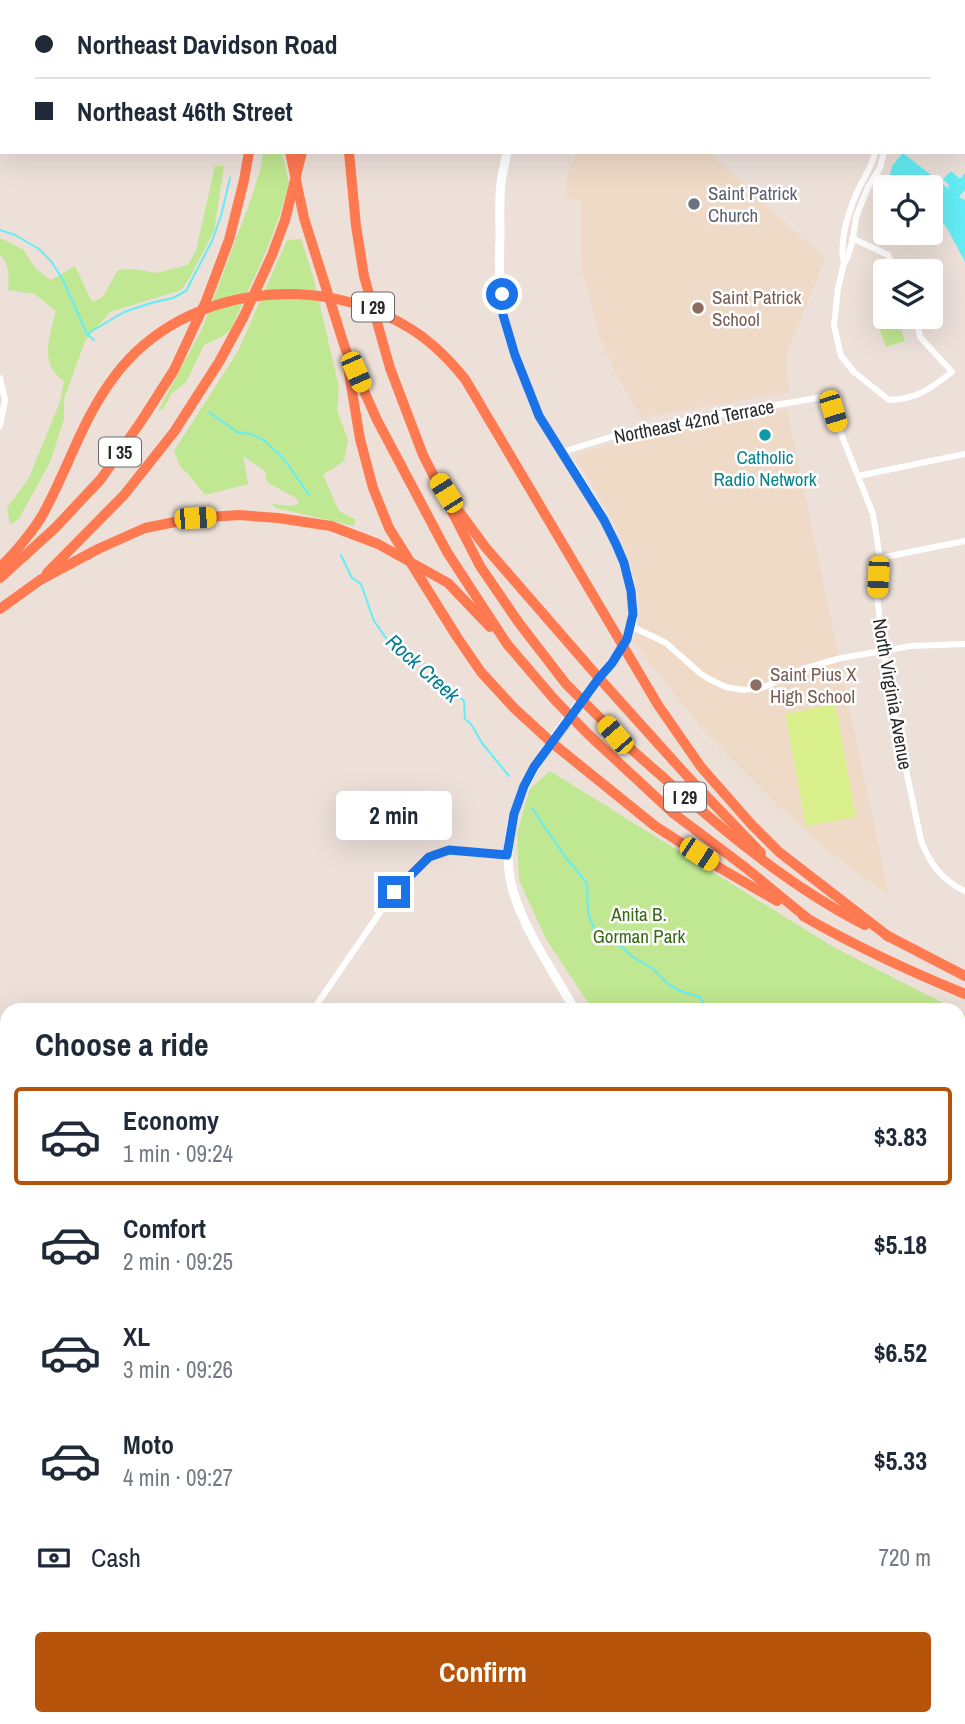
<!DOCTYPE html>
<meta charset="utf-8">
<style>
:root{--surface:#fff;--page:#f2f2f3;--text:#1f2937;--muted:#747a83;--line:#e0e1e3;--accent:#b45309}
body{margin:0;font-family:"Archivo Narrow",sans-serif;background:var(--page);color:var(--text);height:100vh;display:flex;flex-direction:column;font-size:26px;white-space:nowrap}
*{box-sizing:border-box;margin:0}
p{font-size:23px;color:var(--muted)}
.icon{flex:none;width:38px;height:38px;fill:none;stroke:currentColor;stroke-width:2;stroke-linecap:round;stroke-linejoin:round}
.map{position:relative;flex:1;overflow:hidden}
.drawer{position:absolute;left:0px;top:1003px;width:966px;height:723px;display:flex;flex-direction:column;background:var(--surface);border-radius:21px 21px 0 0;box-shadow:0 7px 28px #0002}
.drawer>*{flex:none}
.banner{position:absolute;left:0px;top:0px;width:966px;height:154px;box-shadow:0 7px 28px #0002;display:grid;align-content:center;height:154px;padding:0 35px;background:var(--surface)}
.buttons{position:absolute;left:873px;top:175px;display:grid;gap:14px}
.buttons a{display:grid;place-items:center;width:70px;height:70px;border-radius:7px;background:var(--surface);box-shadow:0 7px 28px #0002;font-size:35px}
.end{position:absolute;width:32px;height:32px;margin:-16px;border:9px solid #1a73e8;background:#fff;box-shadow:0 0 0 4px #fff}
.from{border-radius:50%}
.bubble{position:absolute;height:49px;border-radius:7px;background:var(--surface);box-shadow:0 7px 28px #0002;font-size:23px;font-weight:800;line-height:49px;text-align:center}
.car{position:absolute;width:21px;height:42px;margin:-21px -10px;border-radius:9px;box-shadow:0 0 5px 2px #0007;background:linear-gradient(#f5c518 24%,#345 0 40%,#f5c518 0 76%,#345 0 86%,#f5c518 0)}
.banner b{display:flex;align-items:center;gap:24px;height:66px;font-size:26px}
.banner b+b{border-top:2px solid var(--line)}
.banner i{width:18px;height:18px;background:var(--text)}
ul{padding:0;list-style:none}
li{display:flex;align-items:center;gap:21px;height:98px;margin:0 14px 10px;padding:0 21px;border:4px solid transparent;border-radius:7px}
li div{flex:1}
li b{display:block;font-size:26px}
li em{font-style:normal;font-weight:800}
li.selected{border-color:var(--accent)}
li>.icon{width:63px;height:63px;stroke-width:1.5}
h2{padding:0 35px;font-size:32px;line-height:84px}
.pay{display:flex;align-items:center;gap:18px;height:77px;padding:0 35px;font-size:26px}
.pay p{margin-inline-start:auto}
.action{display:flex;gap:14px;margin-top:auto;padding:14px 35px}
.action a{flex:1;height:80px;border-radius:7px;background:var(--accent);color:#fff;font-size:28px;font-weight:800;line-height:80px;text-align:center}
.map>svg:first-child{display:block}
</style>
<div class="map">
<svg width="965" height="1724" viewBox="0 0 965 1724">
<rect width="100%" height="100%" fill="#ece0d9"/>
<g fill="#efdac7">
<path d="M577 152H708L825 259 786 355 789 392 641 418 614 370 602 344 582 271 581 201 565 198 567 174Z"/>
<path d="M787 409 889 896 826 849 778 806 702 729 633 641 638 627 640 610 636 581 618 532 609 514 592 484 576 461V457L578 454 623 440Z"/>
</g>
<g fill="#c0e791">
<path d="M263 152H282L289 183 279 217 267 249 231 329 223 336 204 345 186 382 172 393 163 409 158 411 203 327 251 199 260 170Z"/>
<path d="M215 166H224L214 231 189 279 181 290 110 312 85 341 64 399V419L50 462 19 519 10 524 7 508 29 478 60 402 64 381C38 364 50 336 56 311L35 294 8 290C9 278 10 263 0 255V238L23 249 36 269 51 280 75 266 92 302 102 298 118 270 134 269 156 273 188 265 196 251Z"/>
<path d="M301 239 313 276 339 387 337 410 348 440 344 461 323 475 339 511 355 519 354 526 276 508 272 504 293 506 299 503 296 498 267 482 265 471 243 456 248 484 205 495 190 476 180 466 174 451 238 351 287 240Z"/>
<path d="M885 306 886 317H897L905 341 886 347 873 311Z"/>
<path d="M550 771 835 948 957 1010H593L546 939 519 880 517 833 530 789Z"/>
<path d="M959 1011 965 1014V1137L959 1133Z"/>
</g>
<g fill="#d9ef8c">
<path d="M835 704 856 817 806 826 785 714Z"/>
<path d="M965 1107V1193L959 1192V1109Z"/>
</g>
<path fill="#64edf6" d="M903 153 950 190 948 187 949 185 943 179 951 171 960 179 965 173V190L959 197 965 200V262L946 226 931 215V187H893L888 184 892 166Z"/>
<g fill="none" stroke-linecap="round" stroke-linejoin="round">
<g stroke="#64edf6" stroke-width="2">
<path d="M0 230 15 235 39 249 51 261 63 280 87 334 94 340"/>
<path d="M87 334 124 312 151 303 173 298 186 291 212 241 221 216 230 178"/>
<path d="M209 412 237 432 251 434 265 441 284 459 309 495"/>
<path d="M341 555 352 578 361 584 374 621 388 641 397 650 413 655 430 669 464 701 465 719 471 724 482 743 509 776"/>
<path d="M532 808 566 858 587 883 588 913 595 931 603 938 620 945 633 957 652 968 669 985 683 992 700 997 703 1003 700 1010"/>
<path d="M959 1069 965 1073"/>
<path d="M818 1718 821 1720"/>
</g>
<g stroke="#fff" stroke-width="6">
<path d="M858 2 860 0"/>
<path d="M884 152 880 168 868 187 856 217 853 239 847 259 844 263 838 288 834 325 841 356 854 372 889 400C917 399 930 389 952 372L920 337 916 317"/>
<path d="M852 238 888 255 896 271"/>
<path d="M844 263C838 240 851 203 862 182 867 172 873 164 875 152"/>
<path d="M0 378 5 400 0 426"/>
<path d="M562 452 611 437 677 422 828 396 838 426 873 514 880 558 877 595 883 650 899 737 921 840C929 863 942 881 965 891"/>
<path d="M858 476 965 454"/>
<path d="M880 558 965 541"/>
<path d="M631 626 666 643 701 674 709 679 726 687 744 690 764 687 806 668 841 658 911 646 965 644"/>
<path d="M313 1010 394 892 429 857 449 850 507 854"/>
<path d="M0 1218 7 1252"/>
<path d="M0 1622 7 1621"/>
<path d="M959 1630 965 1642"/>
<path d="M126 1718 140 1724"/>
<path d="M271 1718 283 1724"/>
<path d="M734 1718 739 1724"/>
<path d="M153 1724 179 1718"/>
<path d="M700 1724 707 1718"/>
</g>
<g stroke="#fff" stroke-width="9">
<path d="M812 0 818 2"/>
<path d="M841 0 844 2"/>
<path d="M52 2 53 0"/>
<path d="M591 2 592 0"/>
<path d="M0 58 2 57"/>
<path d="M964 115 965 116"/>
<path d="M964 127 965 128"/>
<path d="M507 152C505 163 502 173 501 183 499 201 500 219 500 236 499 262 499 290 503 315 508 337 517 359 525 380 530 393 534 408 541 419 576 478 632 542 633 613 633 640 612 661 597 681 548 744 484 818 517 903 531 940 555 975 575 1010"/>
</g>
<g stroke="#f9b050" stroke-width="10">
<path d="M959 1433 965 1431"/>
<path d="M959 1445 965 1444"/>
<path d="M321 1724 325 1718"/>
</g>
<g stroke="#ff7951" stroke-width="10">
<path d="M268 0 269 2"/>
<path d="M335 0V2"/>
<path d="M326 2V0"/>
<path d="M290 152 304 218 345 348 377 420 447 552 507 644 554 699 588 734 673 813 746 868 807 918"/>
<path d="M349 152 356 226 364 276 390 368 423 455 480 566 519 623 566 684 601 719 615 735C694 804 771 877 865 925"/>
<path d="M347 361 360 439 373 488 389 528 457 637 481 672 514 708 551 742 655 826 720 868 777 901"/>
<path d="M455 506 486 548 599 678 688 777 761 853"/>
<path d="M0 567C14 554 34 530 43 514 70 465 82 418 117 373 184 287 315 271 406 326 429 339 448 358 465 379L658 705 701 767 751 824 779 852 889 937"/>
<path d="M47 573 124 495 174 432 219 362 244 316 272 255 285 220 302 152"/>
<path d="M0 578 55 528 101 479 142 420 174 370 206 301 229 240 244 180 249 152"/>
<path d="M0 609 40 580 98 549 145 528 195 518 239 515 278 518 331 526 378 544 448 583 490 627"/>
<path d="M803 916C855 946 909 971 965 994"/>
<path d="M886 935 965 976"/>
</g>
</g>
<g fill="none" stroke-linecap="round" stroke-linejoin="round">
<path stroke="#1a73e8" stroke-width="9" d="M394 892 429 857 449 850 507 855 514 814 524 786 534 767 599 678 612 663 627 639 633 614 631 591 624 563 616 544 604 520 539 416 515 355 503 315 502 294"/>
</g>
<circle fill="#6b7280" stroke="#fff" stroke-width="2.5" cx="694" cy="204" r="7"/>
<g fill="#8d6e63" stroke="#fff" stroke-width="2.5">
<circle cx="698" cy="308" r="7"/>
<circle cx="756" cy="685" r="7"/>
</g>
<circle fill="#0f9aa8" stroke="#fff" stroke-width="2.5" cx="765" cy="435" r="7"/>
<g text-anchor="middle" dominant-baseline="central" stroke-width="5" stroke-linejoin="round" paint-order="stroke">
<g fill="#fff" stroke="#686868" stroke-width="2">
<rect x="352" y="292.5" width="42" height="29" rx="5"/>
<rect x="99" y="437.5" width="42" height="29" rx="5"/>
<rect x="664" y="782.5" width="42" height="29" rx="5"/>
</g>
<g font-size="18" font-weight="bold" fill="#282828">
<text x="373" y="307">I 29</text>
<text x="120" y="452">I 35</text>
<text x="685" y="797">I 29</text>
</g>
<g font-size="19" fill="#5b616d" stroke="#fff" text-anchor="start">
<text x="708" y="193">Saint Patrick<tspan x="708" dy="22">Church</tspan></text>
</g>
<g font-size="19" fill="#785e54" stroke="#fff" text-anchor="start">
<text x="712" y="297">Saint Patrick<tspan x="712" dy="22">School</tspan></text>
<text x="770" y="674">Saint Pius X<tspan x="770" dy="22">High School</tspan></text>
</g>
<g font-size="19" fill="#282828" stroke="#fff">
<text transform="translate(694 421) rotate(-11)">Northeast 42nd Terrace</text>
<text transform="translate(893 694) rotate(80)">North Virginia Avenue</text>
</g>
<g font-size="19" fill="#0d838f" stroke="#fff">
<text x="765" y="457">Catholic<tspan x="765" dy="22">Radio Network</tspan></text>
</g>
<g font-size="19" fill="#376915" stroke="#fff">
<text x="639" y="914">Anita B.<tspan x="639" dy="22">Gorman Park</tspan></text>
</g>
<g font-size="21" font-style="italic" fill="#057e92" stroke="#fff">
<text transform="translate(423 668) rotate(42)">Rock Creek</text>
</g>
</g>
</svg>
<div class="buttons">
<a><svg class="icon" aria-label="locate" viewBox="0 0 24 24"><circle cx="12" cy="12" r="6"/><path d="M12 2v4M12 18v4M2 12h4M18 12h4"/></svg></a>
<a><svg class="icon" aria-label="layers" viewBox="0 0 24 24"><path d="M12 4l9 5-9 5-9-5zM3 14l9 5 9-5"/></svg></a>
</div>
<i class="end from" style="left:502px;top:294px"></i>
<i class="end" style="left:394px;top:892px"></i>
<div class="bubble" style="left:336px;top:791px;width:116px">2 min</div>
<i class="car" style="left:356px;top:372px;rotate:156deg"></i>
<i class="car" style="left:833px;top:411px;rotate:163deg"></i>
<i class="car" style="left:446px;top:493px;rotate:328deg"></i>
<i class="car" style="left:195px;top:518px;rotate:86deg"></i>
<i class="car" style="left:878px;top:577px;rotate:183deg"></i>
<i class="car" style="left:615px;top:735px;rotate:319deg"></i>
<i class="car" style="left:699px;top:854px;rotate:123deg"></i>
<div class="banner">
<b><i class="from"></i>Northeast Davidson Road</b>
<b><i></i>Northeast 46th Street</b>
</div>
<section class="drawer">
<h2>Choose a ride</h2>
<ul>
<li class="selected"><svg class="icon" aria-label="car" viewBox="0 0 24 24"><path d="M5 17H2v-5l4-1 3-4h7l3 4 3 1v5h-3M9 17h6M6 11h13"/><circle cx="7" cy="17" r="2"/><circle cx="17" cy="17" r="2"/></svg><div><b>Economy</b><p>1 min · 09:24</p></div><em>$3.83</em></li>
<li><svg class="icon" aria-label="car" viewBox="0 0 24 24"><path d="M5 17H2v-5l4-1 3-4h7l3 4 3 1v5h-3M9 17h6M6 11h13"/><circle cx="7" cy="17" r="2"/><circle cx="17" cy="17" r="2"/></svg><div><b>Comfort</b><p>2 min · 09:25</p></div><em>$5.18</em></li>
<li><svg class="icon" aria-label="car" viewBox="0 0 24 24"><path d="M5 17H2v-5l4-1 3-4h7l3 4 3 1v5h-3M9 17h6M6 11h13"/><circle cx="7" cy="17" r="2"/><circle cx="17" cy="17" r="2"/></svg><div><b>XL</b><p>3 min · 09:26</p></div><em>$6.52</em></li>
<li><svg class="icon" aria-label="car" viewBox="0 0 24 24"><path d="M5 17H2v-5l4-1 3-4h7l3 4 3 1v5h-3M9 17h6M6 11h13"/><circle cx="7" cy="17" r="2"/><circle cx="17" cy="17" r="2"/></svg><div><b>Moto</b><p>4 min · 09:27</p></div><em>$5.33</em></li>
</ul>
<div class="pay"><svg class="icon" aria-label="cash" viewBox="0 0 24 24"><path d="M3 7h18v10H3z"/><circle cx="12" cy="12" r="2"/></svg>Cash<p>720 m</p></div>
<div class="action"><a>Confirm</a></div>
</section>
</div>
